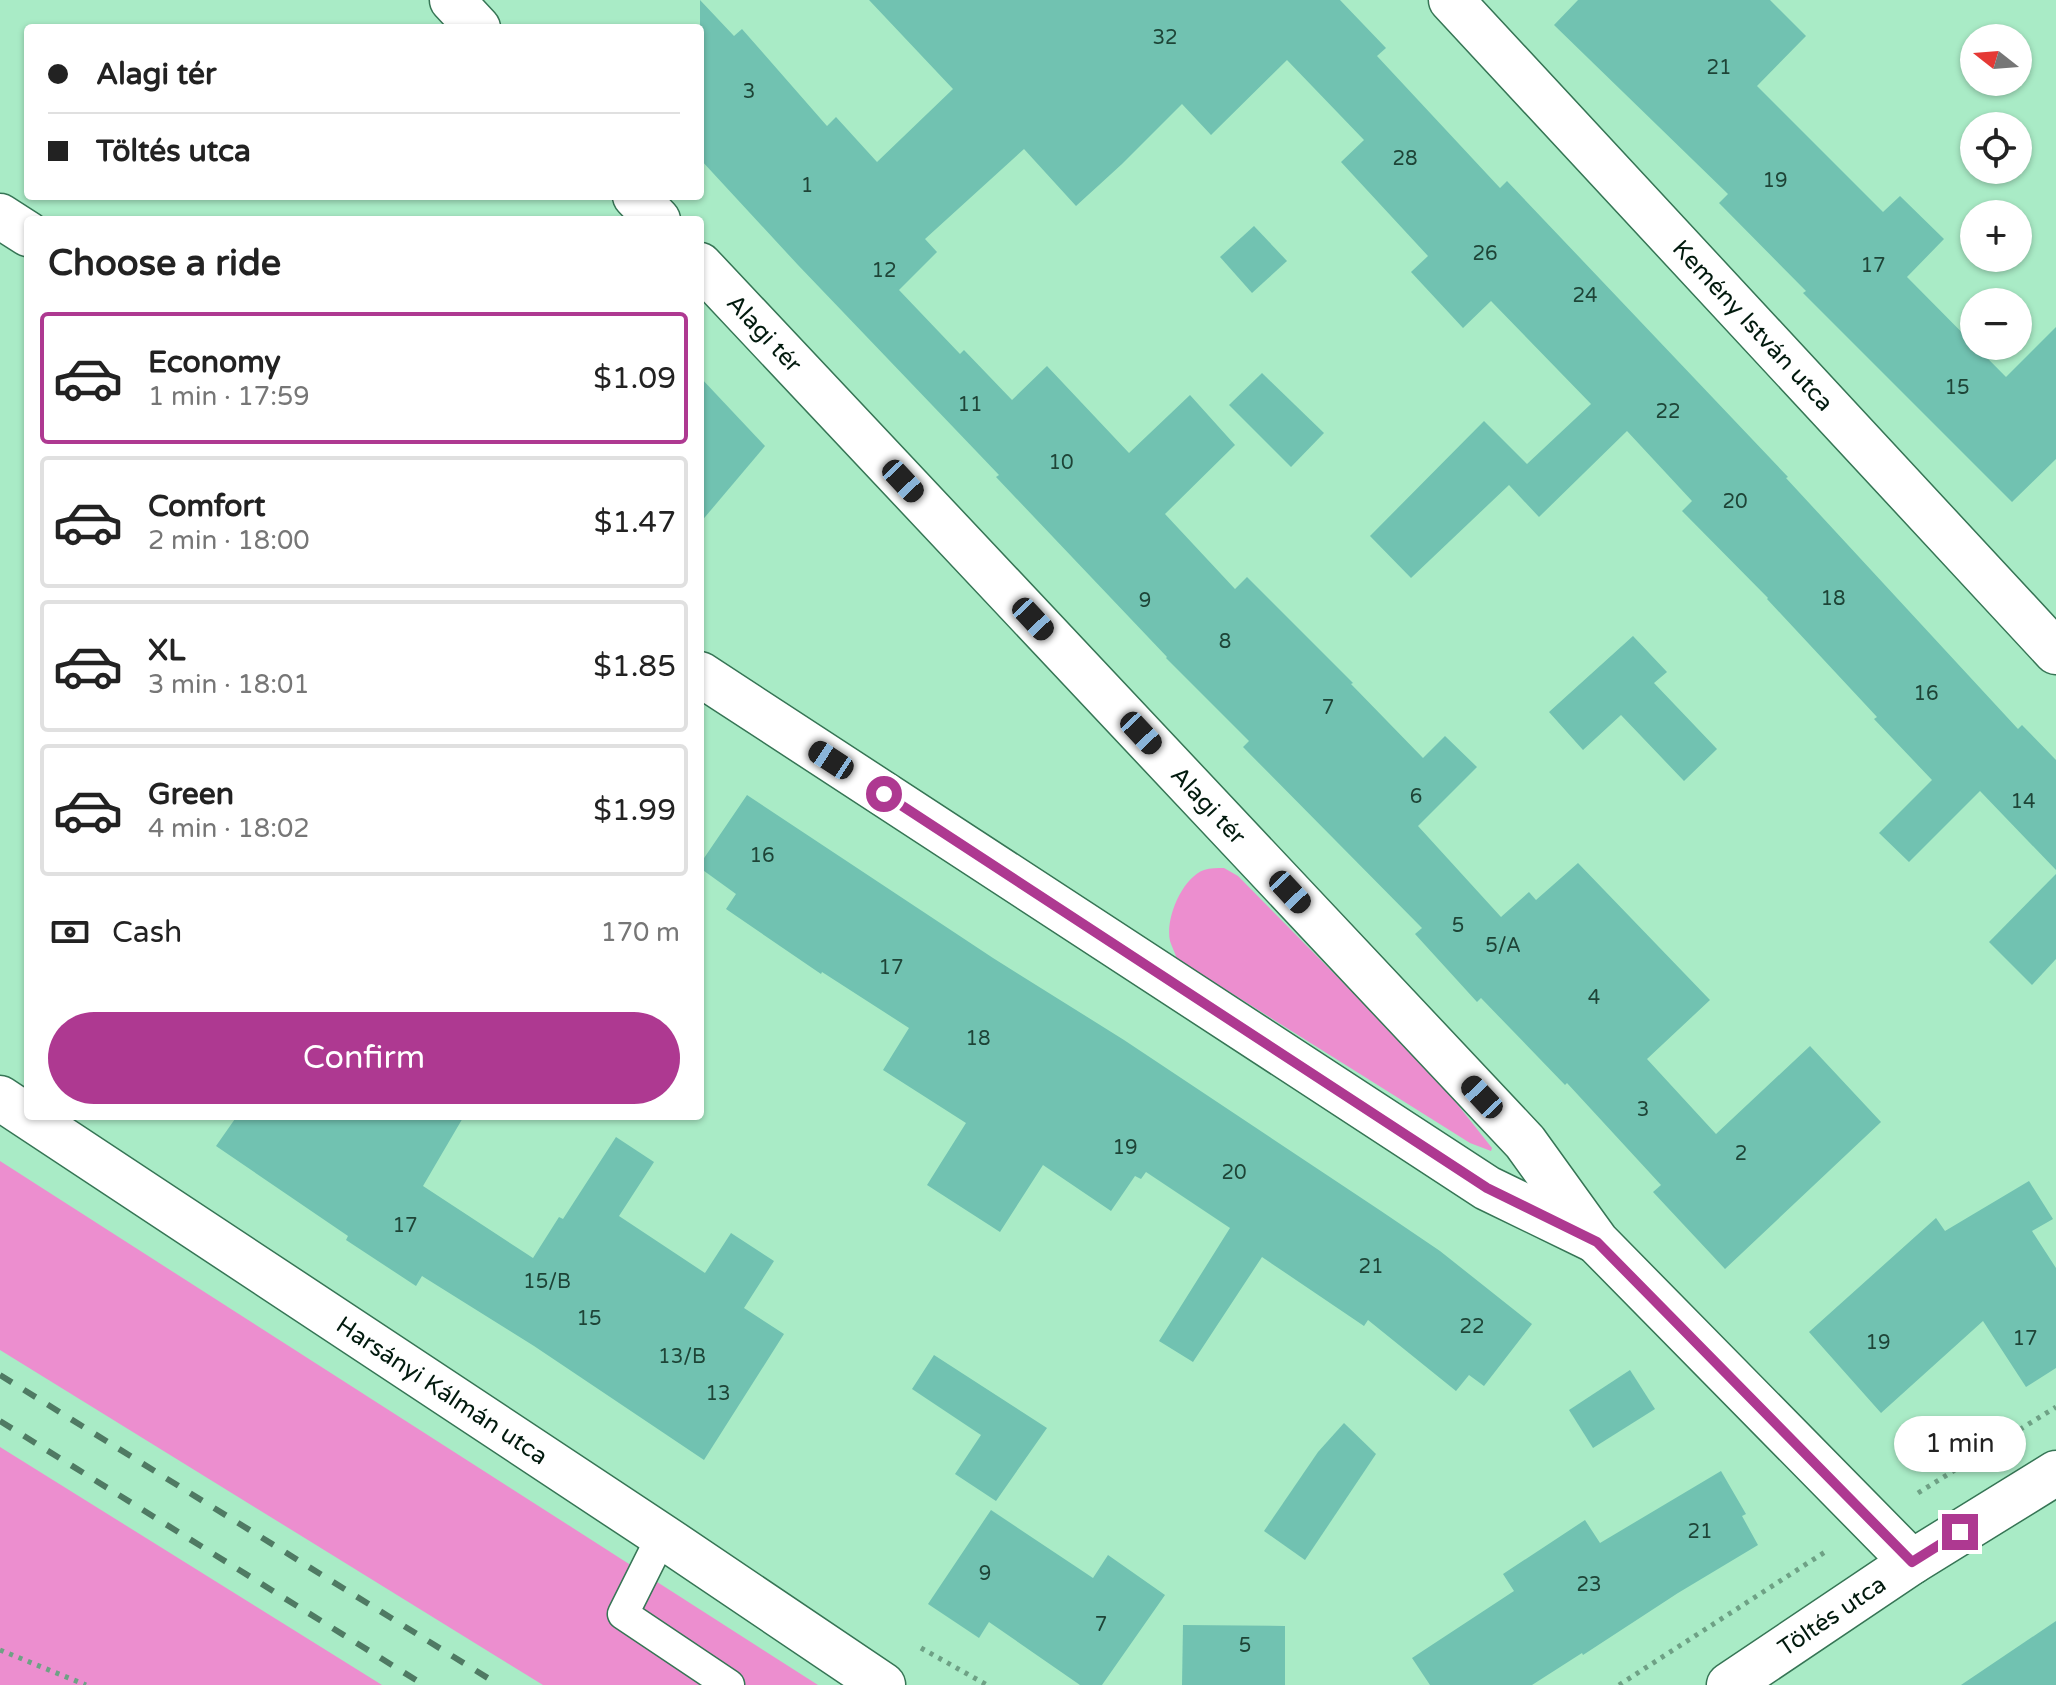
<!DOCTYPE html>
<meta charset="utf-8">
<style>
:root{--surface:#fff;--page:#f6f6f6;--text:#222;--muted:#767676;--line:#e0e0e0;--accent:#ae3991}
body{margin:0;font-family:"Varela Round",sans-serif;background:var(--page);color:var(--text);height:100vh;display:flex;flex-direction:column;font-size:30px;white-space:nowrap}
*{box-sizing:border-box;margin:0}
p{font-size:26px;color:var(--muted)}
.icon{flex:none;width:44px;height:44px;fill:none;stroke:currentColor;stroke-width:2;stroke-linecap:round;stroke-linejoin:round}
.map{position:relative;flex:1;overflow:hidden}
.details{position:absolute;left:24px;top:216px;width:680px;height:904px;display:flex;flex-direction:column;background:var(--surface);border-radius:8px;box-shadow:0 2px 6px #0004}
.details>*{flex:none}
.banner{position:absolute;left:24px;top:24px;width:680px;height:176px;border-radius:8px;box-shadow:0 2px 6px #0004;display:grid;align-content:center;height:176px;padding:0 24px;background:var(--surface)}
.needle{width:52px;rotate:287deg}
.controls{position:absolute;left:1960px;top:24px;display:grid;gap:16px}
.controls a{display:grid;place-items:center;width:72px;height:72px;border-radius:50%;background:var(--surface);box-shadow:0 2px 6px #0004;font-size:40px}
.end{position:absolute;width:36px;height:36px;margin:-18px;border:10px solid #ae3991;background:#fff;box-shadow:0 0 0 4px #fff}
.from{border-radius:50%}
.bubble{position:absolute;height:56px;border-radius:28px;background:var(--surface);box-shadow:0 2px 6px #0004;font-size:26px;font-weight:600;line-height:56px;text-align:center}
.car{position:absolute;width:24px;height:48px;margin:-24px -12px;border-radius:10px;box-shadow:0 0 6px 2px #0007;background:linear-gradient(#222 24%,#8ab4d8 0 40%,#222 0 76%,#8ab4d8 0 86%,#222 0)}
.banner b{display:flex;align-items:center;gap:28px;height:76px;font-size:30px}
.banner b+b{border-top:2px solid var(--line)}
.banner i{width:20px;height:20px;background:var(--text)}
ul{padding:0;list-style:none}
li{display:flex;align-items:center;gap:24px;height:132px;margin:0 16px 12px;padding:0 8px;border:4px solid var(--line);border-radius:8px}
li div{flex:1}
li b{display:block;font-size:30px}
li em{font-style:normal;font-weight:600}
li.active{border-color:var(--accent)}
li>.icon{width:72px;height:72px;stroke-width:1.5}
h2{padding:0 24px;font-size:36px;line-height:96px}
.pay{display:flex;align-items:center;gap:20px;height:88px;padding:0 24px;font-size:30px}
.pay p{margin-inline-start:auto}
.button{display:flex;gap:16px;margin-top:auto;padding:16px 24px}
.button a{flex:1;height:92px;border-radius:48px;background:var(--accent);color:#fff;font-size:32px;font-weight:600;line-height:92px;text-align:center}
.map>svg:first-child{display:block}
</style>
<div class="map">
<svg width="2056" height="1685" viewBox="0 0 2056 1685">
<rect width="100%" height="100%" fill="#a9ebc6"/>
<g fill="#ec8ecf">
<path d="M1224 868 1238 876 1435 1076 1492 1148 1491 1151 1470 1143 1177 959C1175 953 1172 947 1170 941 1165 919 1182 878 1204 870 1210 868 1218 868 1224 868Z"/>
<path d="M0 1161 818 1685H543L0 1350Z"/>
<path d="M0 1447 382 1685H0Z"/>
</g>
<g fill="#71c2b1">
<path d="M700 0 734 36 742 29 827 126 836 117 877 162 953 89 869 0H1340L1386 48 1377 56 1500 188 1507 181 1788 477 1786 478 2018 729 2022 725 2056 760V870L1980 791 1909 862 1879 833 1932 780 1874 719 1877 717 1767 599 1768 598 1682 511 1692 501 1627 431 1539 517 1509 485 1411 578 1370 536 1484 421 1527 464 1591 404 1491 301 1463 328 1411 272 1428 256 1341 162 1364 140 1287 60 1211 135 1182 104 1122 164 1076 206 1024 149 925 239 937 252 899 290 960 354 964 350 1012 400 1047 366 1129 453 1190 395 1235 445 1165 514 1235 589 1247 577 1353 683 1351 684 1423 758 1445 736 1477 767 1418 826 1501 917 1529 892 1536 900 1578 863 1710 1000 1647 1059 1716 1134 1810 1046 1881 1122 1725 1269 1653 1192 1661 1185 1567 1083 1565 1085 1481 998 1477 1002 1415 934 1422 928 1243 747 1249 741 1166 658 1167 657 996 477 999 475 798 265 700 159Z"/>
<path d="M1578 0H1770L1806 36 1757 86 1883 212 1900 196 1944 239 1907 277 2006 377 2056 327V459L2012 502 1803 293 1806 291 1719 203 1728 194 1554 25Z"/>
<path d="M1254 226 1287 261 1252 293 1220 257Z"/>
<path d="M1262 373 1324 433 1291 467 1229 405Z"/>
<path d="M700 377 765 446 700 523Z"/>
<path d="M1633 636 1667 672 1654 683 1717 749 1684 781 1621 715 1583 750 1549 712Z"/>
<path d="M747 795 993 958 1124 1040 1381 1211 1440 1251 1532 1324 1484 1386 1469 1375 1456 1391 1368 1320 1364 1326 1262 1257 1193 1362 1159 1341 1230 1228 1146 1172 1141 1179 1135 1176 1111 1211 1043 1165 1000 1232 927 1185 966 1123 883 1070 909 1028 822 972 821 974 726 909 736 894 700 868V864Z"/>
<path d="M2056 874V959L2032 985 1989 942Z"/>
<path d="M237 1116H464L423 1186 533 1258 559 1217 563 1219 616 1137 654 1162 619 1216 705 1273 731 1233 774 1261 744 1308 784 1334 704 1460 534 1346 422 1276 416 1286 346 1240 348 1236 216 1146Z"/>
<path d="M2029 1181 2053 1219 2032 1231 2056 1268V1368L2026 1387 1983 1321 1881 1413 1809 1332 1936 1218 1945 1231Z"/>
<path d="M934 1355 1047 1428 996 1501 955 1474 981 1435 912 1389Z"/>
<path d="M1630 1370 1655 1409 1593 1448 1569 1410Z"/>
<path d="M1344 1423 1376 1454 1305 1560 1264 1531 1318 1452Z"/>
<path d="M1721 1471 1746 1514 1742 1516 1758 1545 1678 1593 1583 1655 1582 1653 1532 1685H1430L1412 1658 1514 1591 1503 1574 1585 1520 1600 1543Z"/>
<path d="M991 1510 1093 1578 1108 1555 1165 1595 1102 1685H1080L989 1622 979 1638 928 1604Z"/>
<path d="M2056 1621V1685H1961Z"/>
<path d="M1183 1625 1285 1626V1685H1182Z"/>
</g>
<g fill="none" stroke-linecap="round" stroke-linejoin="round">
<g stroke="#367555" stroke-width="33">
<path id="service" d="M662 1536 623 1614 729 1685"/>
</g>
<g stroke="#367555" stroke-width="47">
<g id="minor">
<path d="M452 0 478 28"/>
<path id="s1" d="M1451 0 2056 652"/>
<path d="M635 196 658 220"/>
<path d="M0 216 28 234"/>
<path id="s2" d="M700 265 1525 1142 1597 1242 1912 1562"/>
<path d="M700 674 1487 1188 1592 1239"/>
<path id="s3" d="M0 1098 662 1536 883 1685"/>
</g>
</g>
<g stroke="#367555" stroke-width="47">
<g id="tertiary">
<path id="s4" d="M1729 1685 1912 1562 2056 1473"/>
</g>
</g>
<g stroke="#6ea185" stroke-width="5" stroke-dasharray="4 6" stroke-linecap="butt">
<path d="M1918 1493 2056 1407"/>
<path d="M921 1648 987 1685"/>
<path d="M0 1650 86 1685"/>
<path d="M1619 1685 1828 1550"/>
</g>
<use href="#service" stroke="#fff" stroke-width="30"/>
<use href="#minor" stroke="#fff" stroke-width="44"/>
<use href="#tertiary" stroke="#fff" stroke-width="44"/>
<g stroke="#4f7a63" stroke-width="6" stroke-dasharray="14 14" stroke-linecap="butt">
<path d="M0 1375 499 1685"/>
<path d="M0 1421 424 1685"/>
</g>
</g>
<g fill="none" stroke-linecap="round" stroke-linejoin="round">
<path stroke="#ae3991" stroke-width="10" d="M884 794 1487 1188 1597 1242 1912 1562 1960 1532"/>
</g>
<g text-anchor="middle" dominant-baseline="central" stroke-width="6" stroke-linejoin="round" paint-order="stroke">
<g font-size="20" fill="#1e4437">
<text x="1165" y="38">32</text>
<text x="1719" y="68">21</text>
<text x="749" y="92">3</text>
<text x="1405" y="159">28</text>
<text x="1775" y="181">19</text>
<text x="807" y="186">1</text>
<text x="1485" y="254">26</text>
<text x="1873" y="266">17</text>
<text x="884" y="271">12</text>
<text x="1585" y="296">24</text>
<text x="1957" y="388">15</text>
<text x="970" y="405">11</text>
<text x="1668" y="412">22</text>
<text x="1061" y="463">10</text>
<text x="1735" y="502">20</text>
<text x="1833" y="599">18</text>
<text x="1145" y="601">9</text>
<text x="1225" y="642">8</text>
<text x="1926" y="694">16</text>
<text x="1328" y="708">7</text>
<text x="1416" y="797">6</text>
<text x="2023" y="802">14</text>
<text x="762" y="856">16</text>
<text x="1458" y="926">5</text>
<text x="1503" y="946">5/A</text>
<text x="891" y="968">17</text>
<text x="1594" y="998">4</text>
<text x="978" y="1039">18</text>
<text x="1643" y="1110">3</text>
<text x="1125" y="1148">19</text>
<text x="1741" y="1154">2</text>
<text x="1234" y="1173">20</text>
<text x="405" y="1226">17</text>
<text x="1371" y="1267">21</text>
<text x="547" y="1282">15/B</text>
<text x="589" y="1319">15</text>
<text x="1472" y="1327">22</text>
<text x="2025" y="1339">17</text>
<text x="1878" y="1343">19</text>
<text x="682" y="1357">13/B</text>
<text x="718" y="1394">13</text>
<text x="1700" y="1532">21</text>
<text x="985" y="1574">9</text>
<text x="1589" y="1585">23</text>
<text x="1101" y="1625">7</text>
<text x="1245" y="1646">5</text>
</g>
<g font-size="24" fill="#021a0e" stroke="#a9ebc6">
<text stroke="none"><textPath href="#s1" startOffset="444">Kemény István utca</textPath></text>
<text stroke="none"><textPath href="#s2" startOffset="94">Alagi tér</textPath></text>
<text stroke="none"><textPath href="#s2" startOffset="742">Alagi tér</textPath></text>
<text stroke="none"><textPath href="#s3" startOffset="530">Harsányi Kálmán utca</textPath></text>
<text stroke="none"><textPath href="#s4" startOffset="124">Töltés utca</textPath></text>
</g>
</g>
</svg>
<div class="controls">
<a><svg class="needle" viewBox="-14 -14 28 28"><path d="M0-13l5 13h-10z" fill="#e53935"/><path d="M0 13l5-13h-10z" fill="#767676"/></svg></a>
<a><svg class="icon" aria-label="locate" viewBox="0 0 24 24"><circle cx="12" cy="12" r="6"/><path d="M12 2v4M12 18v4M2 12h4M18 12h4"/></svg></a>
<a>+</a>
<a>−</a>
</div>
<i class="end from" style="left:884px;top:794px"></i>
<i class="end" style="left:1960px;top:1532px"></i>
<div class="bubble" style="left:1894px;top:1416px;width:132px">1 min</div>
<i class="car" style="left:903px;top:481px;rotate:137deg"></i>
<i class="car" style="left:1033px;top:619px;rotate:137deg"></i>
<i class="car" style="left:1141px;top:733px;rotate:137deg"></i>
<i class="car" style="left:831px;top:760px;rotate:303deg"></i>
<i class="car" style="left:1290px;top:892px;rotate:137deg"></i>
<i class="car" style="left:1482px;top:1097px;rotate:317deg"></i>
<div class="banner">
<b><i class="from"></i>Alagi tér</b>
<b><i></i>Töltés utca</b>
</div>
<section class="details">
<h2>Choose a ride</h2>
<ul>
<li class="active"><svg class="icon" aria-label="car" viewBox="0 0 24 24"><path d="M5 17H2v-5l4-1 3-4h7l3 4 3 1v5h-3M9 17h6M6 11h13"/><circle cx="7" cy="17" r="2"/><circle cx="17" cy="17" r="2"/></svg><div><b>Economy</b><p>1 min · 17:59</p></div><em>$1.09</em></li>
<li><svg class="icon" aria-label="car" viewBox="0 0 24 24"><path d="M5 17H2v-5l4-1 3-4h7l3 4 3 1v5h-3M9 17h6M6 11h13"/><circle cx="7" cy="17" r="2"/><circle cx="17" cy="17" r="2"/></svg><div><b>Comfort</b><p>2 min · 18:00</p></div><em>$1.47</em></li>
<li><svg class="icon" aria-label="car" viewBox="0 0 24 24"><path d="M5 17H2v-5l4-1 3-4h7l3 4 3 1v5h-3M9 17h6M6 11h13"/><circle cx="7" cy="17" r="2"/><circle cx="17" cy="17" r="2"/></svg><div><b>XL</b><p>3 min · 18:01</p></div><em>$1.85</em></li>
<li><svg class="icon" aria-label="car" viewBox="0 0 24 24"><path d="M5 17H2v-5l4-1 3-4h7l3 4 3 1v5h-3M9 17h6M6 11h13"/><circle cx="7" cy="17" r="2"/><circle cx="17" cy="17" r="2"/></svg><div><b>Green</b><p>4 min · 18:02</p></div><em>$1.99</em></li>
</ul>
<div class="pay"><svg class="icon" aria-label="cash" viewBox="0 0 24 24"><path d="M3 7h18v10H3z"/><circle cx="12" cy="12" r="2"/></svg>Cash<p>170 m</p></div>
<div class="button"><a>Confirm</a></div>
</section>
</div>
